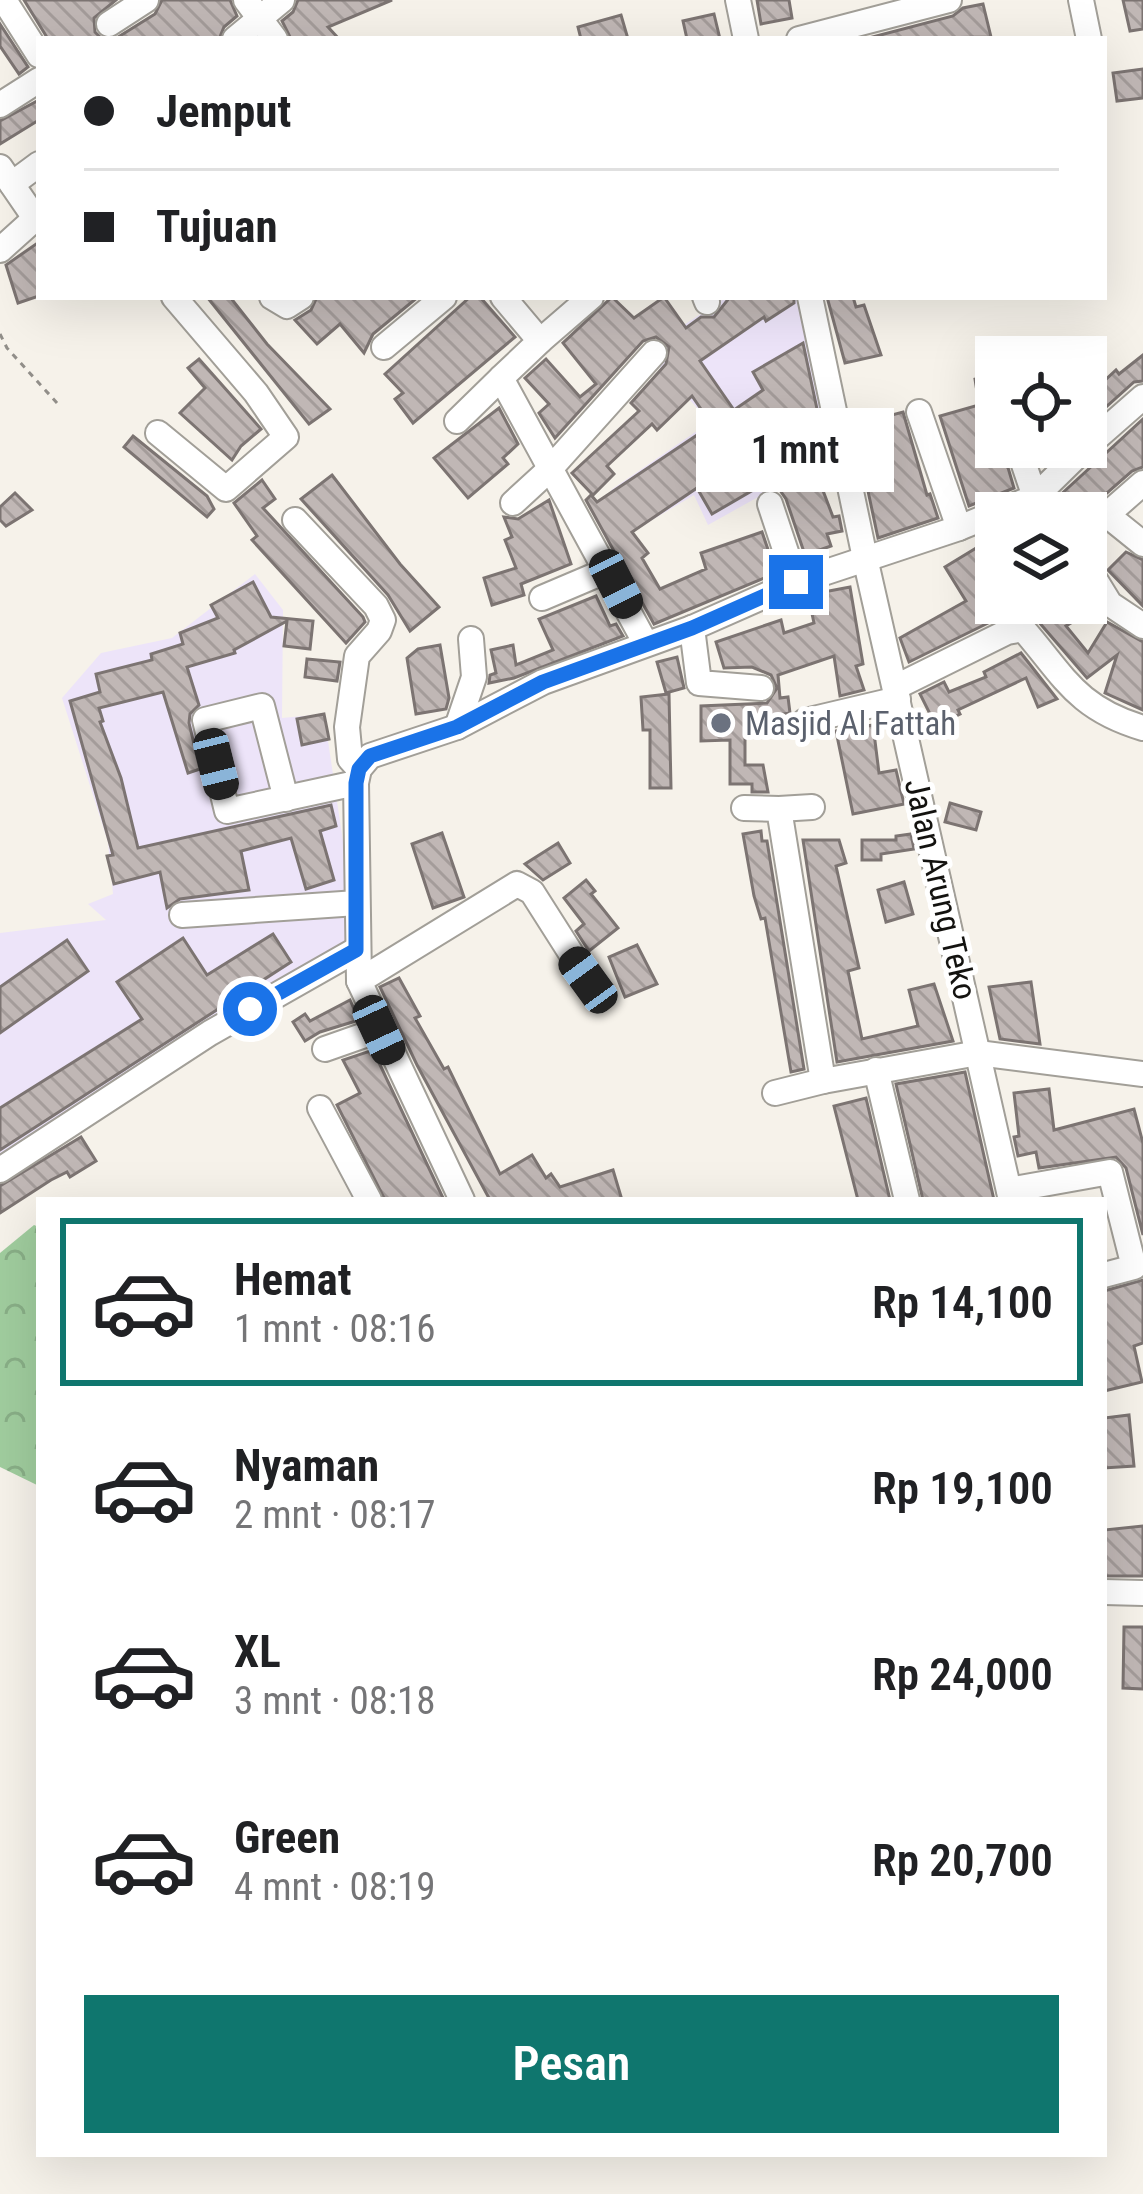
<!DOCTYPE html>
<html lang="id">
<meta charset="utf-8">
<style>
:root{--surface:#fff;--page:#f6f6f6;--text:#202124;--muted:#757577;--line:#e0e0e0;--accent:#0f766e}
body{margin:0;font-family:"Roboto Condensed",sans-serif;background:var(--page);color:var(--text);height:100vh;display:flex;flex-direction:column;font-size:45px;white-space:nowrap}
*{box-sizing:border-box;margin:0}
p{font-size:39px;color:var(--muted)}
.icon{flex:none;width:66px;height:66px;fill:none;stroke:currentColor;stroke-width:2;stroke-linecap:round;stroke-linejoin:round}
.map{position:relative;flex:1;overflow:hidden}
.panel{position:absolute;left:36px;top:1197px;width:1071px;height:960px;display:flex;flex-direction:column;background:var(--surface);border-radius:0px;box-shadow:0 12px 48px #0002}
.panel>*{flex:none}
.hud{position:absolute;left:36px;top:36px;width:1071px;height:264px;border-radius:0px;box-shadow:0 12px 48px #0002;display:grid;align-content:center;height:264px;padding:0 48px;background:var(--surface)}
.buttons{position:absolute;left:975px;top:336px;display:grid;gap:24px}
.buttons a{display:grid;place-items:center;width:132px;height:132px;border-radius:0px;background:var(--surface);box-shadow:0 12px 48px #0002;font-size:60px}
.end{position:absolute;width:54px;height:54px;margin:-27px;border:15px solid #1a73e8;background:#fff;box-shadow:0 0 0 6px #fff}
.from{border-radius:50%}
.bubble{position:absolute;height:84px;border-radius:0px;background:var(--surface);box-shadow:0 12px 48px #0002;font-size:39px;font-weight:600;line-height:84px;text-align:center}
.car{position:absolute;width:36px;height:72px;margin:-36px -18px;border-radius:15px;box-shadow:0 0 9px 3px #0007;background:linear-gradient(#222 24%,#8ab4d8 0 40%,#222 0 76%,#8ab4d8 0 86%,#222 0)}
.hud b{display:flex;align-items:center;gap:42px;height:114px;font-size:45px}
.hud b+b{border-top:3px solid var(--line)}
.hud i{width:30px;height:30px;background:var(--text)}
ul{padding:21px 0 0;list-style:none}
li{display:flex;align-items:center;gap:36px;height:168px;margin:0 24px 18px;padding:0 24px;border:6px solid transparent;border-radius:0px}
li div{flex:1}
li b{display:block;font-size:45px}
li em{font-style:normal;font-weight:600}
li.active{border-color:var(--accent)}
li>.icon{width:108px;height:108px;stroke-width:1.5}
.cta{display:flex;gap:24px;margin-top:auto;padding:24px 48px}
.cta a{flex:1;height:138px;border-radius:0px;background:var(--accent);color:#fff;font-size:48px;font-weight:600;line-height:138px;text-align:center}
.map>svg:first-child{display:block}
</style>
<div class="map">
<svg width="1143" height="2194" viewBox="0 0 1143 2194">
<defs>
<pattern id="forest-crowns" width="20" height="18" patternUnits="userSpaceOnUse" patternTransform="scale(3)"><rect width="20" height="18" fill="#a0cd9e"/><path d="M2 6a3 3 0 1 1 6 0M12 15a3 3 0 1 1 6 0" fill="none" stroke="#89af87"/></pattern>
<pattern id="building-back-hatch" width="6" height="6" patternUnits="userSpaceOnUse" patternTransform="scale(3)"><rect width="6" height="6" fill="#c0b7b5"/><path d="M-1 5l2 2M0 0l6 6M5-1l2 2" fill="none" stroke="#a49c9a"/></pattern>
</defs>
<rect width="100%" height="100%" fill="#f6f2ea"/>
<g fill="#ede4f9">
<path d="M727 297H801L835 454 708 525 694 495 637 529 611 490 710 422 653 360 659 341Z"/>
<path d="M255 574 283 610 282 718 324 714 349 882 343 904 350 943 0 1161V933L106 920 88 904 113 894 108 842 62 698 101 653 172 638Z"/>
</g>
<path fill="url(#forest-crowns)" d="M34 1225 39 1227V1486L0 1467V1253Z"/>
<g fill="url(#building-back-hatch)" stroke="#7c7472" stroke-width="3">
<path d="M24 0H116L94 18 95 32 102 39H48Z"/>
<path d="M162 0H230L237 16 224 27 219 39H115L155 14Z"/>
<path d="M298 0H392L328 27 339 39H291L282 21 293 12Z"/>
<path d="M757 0H789L792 18 761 24Z"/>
<path d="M1123 0H1143V29L1130 31Z"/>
<path d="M983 4 991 37 865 39 953 16 963 8Z"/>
<path d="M714 14 720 39H687L683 21Z"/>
<path d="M621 15 628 39H581L578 27Z"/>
<path d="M0 24 28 67 19 74 0 46Z"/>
<path d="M1143 69V98L1117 101 1113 73Z"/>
<path d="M39 100V120L0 144V121Z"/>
<path d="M39 242V296L18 303 6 265Z"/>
<path d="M207 297H230L267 344 330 409 309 424Z"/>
<path d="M317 297H418L373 334 364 353 340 324 317 344 295 320 311 310Z"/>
<path d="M470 297H480L515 337 413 423 395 399 403 393 385 374Z"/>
<path d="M612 297 634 318 664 297 686 328 701 317H714L730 297H794V303L766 321 764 317 700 361 734 410 763 390 753 372 803 343 817 409 762 430 756 436 753 450 768 461 811 447 816 456 811 459 833 517 839 516 842 531 827 534 831 546 805 555 786 499 772 479 712 514 697 488 632 532 648 553 642 558 660 589 706 569 701 553 762 532 776 573 654 624 586 500 591 495 597 502 712 425 692 396 657 430 652 424 607 466 614 474 593 495 572 473 639 411 631 403 666 364 669 347 656 337 643 341 555 438 539 413 549 404 525 378 546 359 580 397 596 384 563 343Z"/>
<path d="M827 297H853L856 307 864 305 881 355 845 363Z"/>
<path d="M1143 355V381L1134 382 1086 425V398L1116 370 1119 374Z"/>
<path d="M199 359 261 429 241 446 232 460 180 413 205 388 188 368Z"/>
<path d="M979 378 996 416V447H1002L1014 488 969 506 940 416 979 405 975 379Z"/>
<path d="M499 408 518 444 503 458 508 464 468 498 434 458Z"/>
<path d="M903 412 927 495 930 494 938 518 878 538 854 425Z"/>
<path d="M1143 419V467L1132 471 1084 513H1064L1057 498Z"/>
<path d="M133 436 207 496 214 509 207 517 124 447Z"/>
<path d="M332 475 400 564 439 607 410 631 388 595 301 499Z"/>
<path d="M262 480 275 499 263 508 363 617 365 622 346 643 252 540 257 536 234 503Z"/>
<path d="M15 493 32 510 6 526 0 520V507Z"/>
<path d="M549 500 571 564 521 584 524 595 492 605 484 578 516 568 505 540 512 537 504 517 518 519Z"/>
<path d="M996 536V582L986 588 999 611 985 619 988 623 909 662 900 638 966 601 945 567Z"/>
<path d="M1126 552 1143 560V606L1108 570Z"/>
<path d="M253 582 271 617 313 621 310 649 284 646 287 621 234 650 235 653 187 667 199 705 190 714 189 723 200 769 188 773 163 692 99 708 103 721 100 722 121 778 138 848 331 805 336 826 320 831 334 880 306 889 291 838 241 851 249 890 180 899 167 908 160 872 114 884 107 856 113 855 70 701 100 692 96 674 152 660 151 654 183 644 180 633 218 618 211 605Z"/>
<path d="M850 587 863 664 856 666 864 690 840 696 834 656 778 675 780 698 788 697 790 713 770 716 771 728 745 730V765H763L768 792H752V784H730V740L701 741V706L767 703 777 688 771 675 752 667 724 668 716 642 781 620 784 633 814 623 808 595Z"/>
<path d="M596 596 610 626 616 624 623 636 514 678 489 683 490 675 496 673 491 650 513 645 516 665 553 650 539 619Z"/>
<path d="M1066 603H1090L1094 609 1066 626 1088 653 1107 622 1143 642V710L1105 693 1117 655 1087 678 1038 621Z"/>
<path d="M440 645 449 698 446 709 416 714 407 658 418 649Z"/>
<path d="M1021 653 1057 699 1038 707 1026 678 958 710 960 714 936 726 920 694 944 682 949 692 986 677 984 672Z"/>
<path d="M677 657 684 688 666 693 657 662Z"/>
<path d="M307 659 340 662 337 681 305 677Z"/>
<path d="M669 694 671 788H650V730H643L641 697Z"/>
<path d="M324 714 329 739 302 745 297 719Z"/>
<path d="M873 725 879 773 896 770 904 804 853 814 836 731Z"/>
<path d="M950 803 981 812 976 830 945 822Z"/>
<path d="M761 831 762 841H767L804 1069 791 1072 765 918 761 919 754 896 743 834Z"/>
<path d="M442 833 464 897 433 908 412 844Z"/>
<path d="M911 834 914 849 881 854V860H862V840H896V836Z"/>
<path d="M803 840H839L846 863 836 866 859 968 848 971 862 1039 918 1026 909 990 934 984 953 1041 837 1062Z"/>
<path d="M558 843 570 863 543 880 525 864Z"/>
<path d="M586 880 595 891 591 894 618 928 589 951 576 931 584 924 564 898Z"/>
<path d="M904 882 913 914 886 922 878 890Z"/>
<path d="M273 934 291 962 0 1150V1108L142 1019 117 982 183 938 207 975Z"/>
<path d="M67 940 88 971 0 1033V987Z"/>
<path d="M637 945 657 984 625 997 609 957Z"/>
<path d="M399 978 420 1016 415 1018 444 1069 448 1067 500 1174 532 1155 546 1178 551 1174 560 1187 613 1170 622 1200H490L417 1065 380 987Z"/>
<path d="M1031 982 1040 1044 1000 1039 989 987Z"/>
<path d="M350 1000 359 1020 320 1032 305 1041 293 1022 305 1014 310 1021Z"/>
<path d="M373 1050 444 1200H385L337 1105 360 1093 343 1060Z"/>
<path d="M965 1072 994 1200H923L896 1084Z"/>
<path d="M1049 1089 1054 1130 1134 1109 1143 1143V1235L1126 1168 1116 1157 1039 1168 1036 1152 1018 1156 1014 1137 1019 1136 1014 1093Z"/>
<path d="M866 1098 890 1200H858L834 1106Z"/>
<path d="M81 1137 96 1161 70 1177 67 1172 51 1180 0 1213V1186Z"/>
<path d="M1143 1280V1343L1134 1346 1142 1382 1104 1391V1291Z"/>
<path d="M1129 1415 1134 1466 1104 1468V1418Z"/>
<path d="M1143 1526V1576H1104V1530Z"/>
<path d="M1124 1627H1143V1689L1123 1688Z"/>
</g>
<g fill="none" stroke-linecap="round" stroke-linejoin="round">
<g stroke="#a29f98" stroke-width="28">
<g id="minor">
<path d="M4 0 39 55"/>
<path d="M246 0 275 39"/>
<path d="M738 0 746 39"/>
<path d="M1081 0 1089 39"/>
<path d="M109 24 146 0"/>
<path d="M235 39 282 0"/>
<path d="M799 39 949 0"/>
<path d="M0 105 39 80"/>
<path d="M0 167 35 218"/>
<path d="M12 184 39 164"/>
<path d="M0 250 39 215"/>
<path d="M272 297 287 306 301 297"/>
<path d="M503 297 540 341 501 378 646 644"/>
<path d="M705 297 707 302"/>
<path d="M810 297 865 558 1011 1200"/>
<path d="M540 341 591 297"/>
<path d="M384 347 444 297"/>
<path d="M919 412 959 528"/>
<path d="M457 421 501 378"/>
<path d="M158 433 226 489 286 437 256 393 174 297"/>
<path d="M769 445 836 419"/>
<path d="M1086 447 1143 397"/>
<path d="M513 503 550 469 654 353"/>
<path d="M770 504 796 582"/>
<path d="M1048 513 1035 497 1086 447"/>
<path d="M1107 515 1143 544"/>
<path d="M295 520 376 606 383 620 379 631 357 656 347 727 350 759 359 769"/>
<path d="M1086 533 1143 483"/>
<path d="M1086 565 1110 604 1143 626"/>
<path d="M542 598 608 570"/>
<path d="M692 628 699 683 761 688"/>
<path d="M896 687 1007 632 1023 629C1064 676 1076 708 1143 728"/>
<path d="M805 721 898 699"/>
<path d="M457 727 474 677 471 639"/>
<path d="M286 799 262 706 205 720 227 811 356 783"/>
<path d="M744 808 779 809 823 1081 978 1053 1143 1074"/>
<path d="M779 809 812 807"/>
<path d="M182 915 357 903"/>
<path d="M359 981 517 884 532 892 588 980"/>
<path d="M325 1049 379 1030"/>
<path d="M876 1070 907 1200"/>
<path d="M775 1093 823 1081"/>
<path d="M320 1108 369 1200"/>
<path d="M0 1170 210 1033 356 950"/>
<path d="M1009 1190 1110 1172 1134 1267 1104 1275"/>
<path d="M462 1200 359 981 356 783 359 769 370 756 457 727 543 682 692 628 796 582 959 528 1035 497 1018 447"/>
<path d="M1104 1592 1143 1593"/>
</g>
</g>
<path stroke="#918e89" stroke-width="3" stroke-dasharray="6 6" stroke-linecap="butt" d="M0 334 7 348 57 403"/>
<use href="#minor" stroke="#fff" stroke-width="24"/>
</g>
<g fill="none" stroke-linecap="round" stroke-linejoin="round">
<path stroke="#1a73e8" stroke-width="15" d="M250 1009 356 950V783L359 769 370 756 457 727 543 682 692 628 796 582"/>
</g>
<circle fill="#6b7280" stroke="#fff" stroke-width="4.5" cx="721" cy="723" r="12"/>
<g text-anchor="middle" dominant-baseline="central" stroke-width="10" stroke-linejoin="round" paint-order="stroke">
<g font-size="33" fill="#5b616d" stroke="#fff" text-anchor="start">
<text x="745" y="723">Masjid Al Fattah</text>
</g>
<g font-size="33" fill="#13120f" stroke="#fff">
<text transform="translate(941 889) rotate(77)">Jalan Arung Teko</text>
</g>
</g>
</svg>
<div class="buttons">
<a><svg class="icon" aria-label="locate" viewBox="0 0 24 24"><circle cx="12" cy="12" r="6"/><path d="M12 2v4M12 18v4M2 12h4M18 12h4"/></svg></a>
<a><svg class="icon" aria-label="layers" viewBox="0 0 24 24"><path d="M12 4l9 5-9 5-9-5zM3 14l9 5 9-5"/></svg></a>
</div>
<i class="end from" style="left:250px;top:1009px"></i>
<i class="end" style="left:796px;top:582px"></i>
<div class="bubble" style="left:696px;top:408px;width:198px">1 mnt</div>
<i class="car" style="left:616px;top:584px;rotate:153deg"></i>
<i class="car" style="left:216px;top:764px;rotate:166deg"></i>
<i class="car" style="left:588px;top:980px;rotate:324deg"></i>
<i class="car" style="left:379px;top:1030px;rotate:155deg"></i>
<div class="hud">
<b><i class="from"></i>Jemput</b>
<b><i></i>Tujuan</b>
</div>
<section class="panel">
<ul>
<li class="active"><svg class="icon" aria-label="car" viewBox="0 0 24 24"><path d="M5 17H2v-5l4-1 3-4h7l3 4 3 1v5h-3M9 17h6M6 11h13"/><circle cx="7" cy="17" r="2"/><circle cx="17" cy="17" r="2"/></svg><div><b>Hemat</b><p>1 mnt · 08:16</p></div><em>Rp 14,100</em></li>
<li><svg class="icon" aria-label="car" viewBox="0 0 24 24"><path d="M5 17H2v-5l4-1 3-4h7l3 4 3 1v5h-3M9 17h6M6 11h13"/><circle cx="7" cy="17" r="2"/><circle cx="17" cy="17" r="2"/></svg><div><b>Nyaman</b><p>2 mnt · 08:17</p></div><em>Rp 19,100</em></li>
<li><svg class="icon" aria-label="car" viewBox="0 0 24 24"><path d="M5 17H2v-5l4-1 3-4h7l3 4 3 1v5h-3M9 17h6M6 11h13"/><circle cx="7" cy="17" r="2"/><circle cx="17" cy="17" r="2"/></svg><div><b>XL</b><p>3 mnt · 08:18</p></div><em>Rp 24,000</em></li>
<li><svg class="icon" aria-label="car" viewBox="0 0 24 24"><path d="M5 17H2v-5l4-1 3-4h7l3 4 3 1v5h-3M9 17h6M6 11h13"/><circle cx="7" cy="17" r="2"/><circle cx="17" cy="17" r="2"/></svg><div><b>Green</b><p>4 mnt · 08:19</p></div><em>Rp 20,700</em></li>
</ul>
<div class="cta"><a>Pesan</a></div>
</section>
</div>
